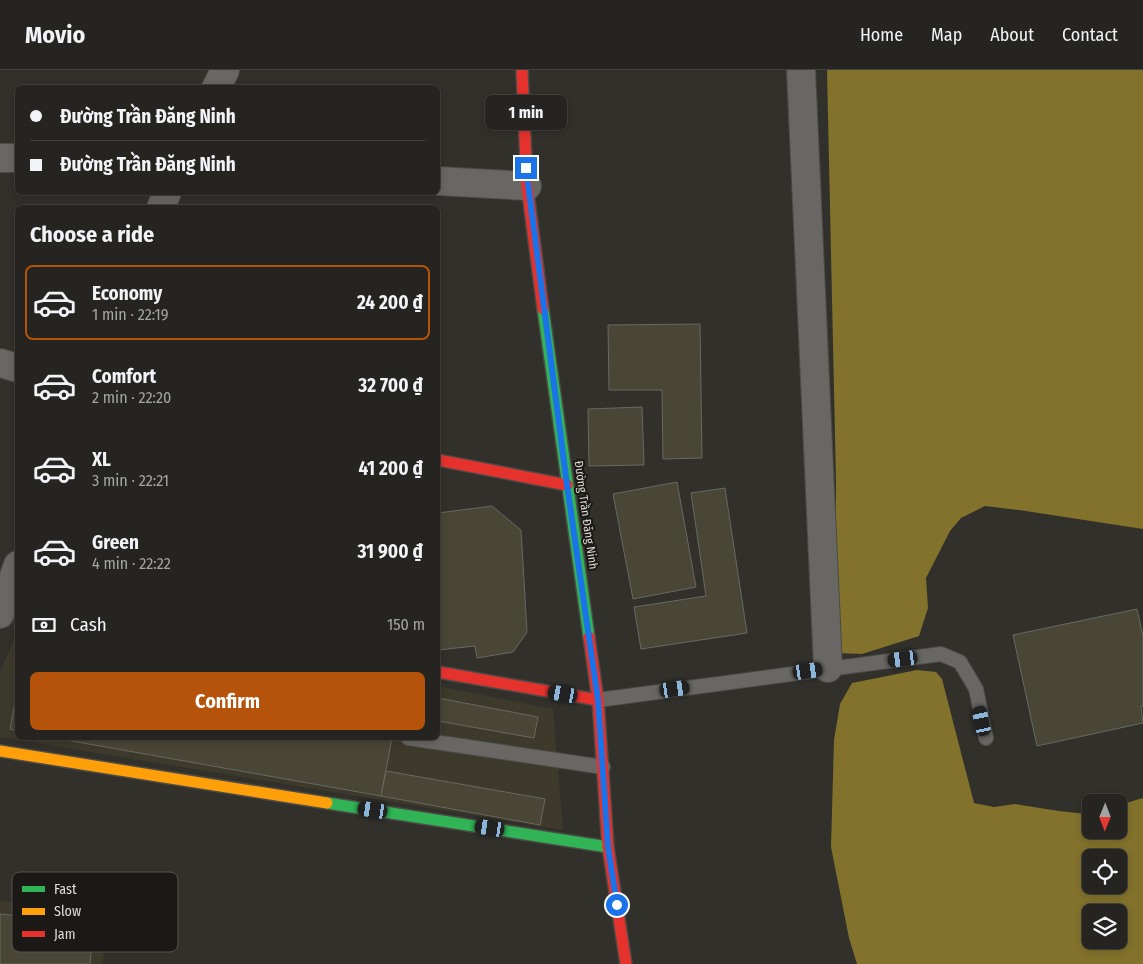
<!DOCTYPE html>
<meta charset="utf-8">
<style>
:root{--surface:#252420;--page:#31302d;--text:#f1f3f6;--muted:#a3a4a5;--line:#42413e;--accent:#b45309}
body{margin:0;font-family:"Fira Sans Condensed",sans-serif;background:var(--page);color:var(--text);height:100vh;display:flex;flex-direction:column;font-size:19px;white-space:nowrap}
*{box-sizing:border-box;margin:0}
p{font-size:16px;color:var(--muted)}
.icon{flex:none;width:28px;height:28px;fill:none;stroke:currentColor;stroke-width:2;stroke-linecap:round;stroke-linejoin:round}
.map{position:relative;flex:1;overflow:hidden}
.details{position:absolute;left:15px;top:135px;width:425px;height:535px;display:flex;flex-direction:column;background:var(--surface);border-radius:8px;box-shadow:0 2px 8px #0003,0 0 0 1px var(--line)}
.details>*{flex:none}
.banner{position:absolute;left:15px;top:15px;width:425px;height:110px;border-radius:8px;box-shadow:0 2px 8px #0003,0 0 0 1px var(--line);display:grid;align-content:center;height:110px;padding:0 15px;background:var(--surface)}
.needle{width:32px;rotate:181deg}
.buttons{position:absolute;left:1082px;top:724px;display:grid;gap:10px}
.buttons a{display:grid;place-items:center;width:45px;height:45px;border-radius:8px;background:var(--surface);box-shadow:0 2px 8px #0003,0 0 0 1px var(--line);font-size:25px}
.end{position:absolute;width:22px;height:22px;margin:-11px;border:6px solid #1a73e8;background:#fff;box-shadow:0 0 0 2px #fff}
.from{border-radius:50%}
.bubble{position:absolute;height:35px;border-radius:8px;background:var(--surface);box-shadow:0 2px 8px #0003,0 0 0 1px var(--line);font-size:16px;font-weight:700;line-height:35px;text-align:center}
.car{position:absolute;width:15px;height:30px;margin:-15px -8px;border-radius:6px;box-shadow:0 0 4px 1px #0007;background:linear-gradient(#222 24%,#8ab4d8 0 40%,#222 0 76%,#8ab4d8 0 86%,#222 0)}
.banner b{display:flex;align-items:center;gap:18px;height:48px;font-size:19px}
.banner b+b{border-top:1px solid var(--line)}
.banner i{width:12px;height:12px;background:var(--text)}
ul{padding:0;list-style:none}
li{display:flex;align-items:center;gap:15px;height:75px;margin:0 10px 8px;padding:0 5px;border:2px solid transparent;border-radius:8px}
li div{flex:1}
li b{display:block;font-size:19px}
li em{font-style:normal;font-weight:700}
li.current{border-color:var(--accent)}
li>.icon{width:45px;height:45px;stroke-width:1.5}
h2{padding:0 15px;font-size:22px;line-height:60px}
.pay{display:flex;align-items:center;gap:12px;height:55px;padding:0 15px;font-size:19px}
.pay p{margin-inline-start:auto}
.action{display:flex;gap:10px;margin-top:auto;padding:10px 15px}
.action a{flex:1;height:58px;border-radius:8px;background:var(--accent);color:#fff;font-size:20px;font-weight:700;line-height:58px;text-align:center}
header{display:flex;align-items:center;gap:30px;box-sizing:border-box;height:70px;padding:0 25px;background:var(--surface);border-bottom:1px solid var(--line)}
header strong{font-size:24px}
nav{display:flex;gap:28px;margin-inline-start:auto;font-size:18px}
.map>svg:first-child{display:block}
</style>
<header>
<strong>Movio</strong>
<nav><a>Home</a><a>Map</a><a>About</a><a>Contact</a></nav>
</header>
<div class="map">
<svg width="1143" height="894" viewBox="0 0 1143 894">
<rect width="100%" height="100%" fill="#31302b"/>
<g fill="#3d3a2b">
<path d="M17 563 18 668H438V616L553 639 563 760 0 667V602Z"/>
<path d="M0 831 107 844 103 894H0Z"/>
</g>
<g fill="#83722c" fill-rule="evenodd">
<path d="M827 0H1143V459L1019 440 985 436 961 448 950 461 926 508 928 538 919 566 862 584 835 583 836 412Z"/>
<path d="M917 600 936 602 942 609 974 733 994 737 1015 734 1059 741 1086 744 1091 742V760H1119V735L1143 728V894H857L849 868 831 777 834 670 840 634 852 613ZM1091 788H1119V815H1091ZM1091 842H1119V870H1091Z"/>
</g>
<g fill="#4a4635" stroke="#696864">
<path d="M700 254 702 388 663 389 662 320H609L608 255Z"/>
<path d="M642 337 644 395 589 396 588 339Z"/>
<path d="M677 412 696 517 633 529 613 424Z"/>
<path d="M725 418 747 563 641 579 634 537 706 526 691 423Z"/>
<path d="M492 436 521 460 527 562 513 582 477 588 475 576 438 580V443Z"/>
<path d="M1137 539 1143 566V636H1141L1143 653 1037 676 1013 565Z"/>
<path d="M18 616V661L10 659Z"/>
<path d="M438 628 538 647 534 668 438 651Z"/>
<path d="M55 668H392L381 726Z"/>
<path d="M386 701 545 729 540 755 381 726Z"/>
<path d="M0 844 36 847 35 855 93 859 90 894H0Z"/>
</g>
<g fill="none" stroke-linecap="round" stroke-linejoin="round">
<g stroke="#4c4b47" stroke-width="16">
<g id="lane">
<path d="M598 630 941 584 960 592 976 619 986 668"/>
<path d="M408 668 603 697"/>
</g>
</g>
<g stroke="#4c4b47" stroke-width="30">
<g id="street">
<path d="M801 0 828 598"/>
<path d="M216 18 225 0"/>
<path d="M0 88H18"/>
<path d="M438 111 527 116"/>
<path d="M161 138 167 122"/>
<path d="M0 293 18 298"/>
<path d="M0 544 18 495"/>
</g>
</g>
<g stroke="#4c4b47" stroke-width="14">
<g id="fast">
<path d="M543 239 589 567"/>
<path d="M327 733 608 777"/>
</g>
</g>
<g stroke="#4c4b47" stroke-width="14">
<path id="slow" d="M0 681 327 733"/>
</g>
<g stroke="#4c4b47" stroke-width="14">
<g id="jam">
<path d="M522 0 527 116 543 239"/>
<path d="M438 390 567 415"/>
<path d="M589 567 598 630 608 777 626 894"/>
<path d="M438 602 598 630"/>
</g>
</g>
<use href="#lane" stroke="#686763" stroke-width="14"/>
<use href="#street" stroke="#686763" stroke-width="28"/>
<use href="#fast" stroke="#30b455" stroke-width="11"/>
<use href="#slow" stroke="#ff9f0a" stroke-width="11"/>
<use href="#jam" stroke="#e5322d" stroke-width="11"/>
</g>
<g fill="none" stroke-linecap="round" stroke-linejoin="round">
<path stroke="#1a73e8" stroke-width="6" d="M526 98 567 415 598 630 608 777 617 835"/>
</g>
<g text-anchor="middle" dominant-baseline="central" stroke-width="4" stroke-linejoin="round" paint-order="stroke">
<g font-size="12" fill="#dfddd7" stroke="#1a1915">
<text transform="translate(586 445) rotate(82)">Đường Trần Đăng Ninh</text>
</g>
</g>
<rect x="12" y="802" width="166" height="80" rx="8" fill="#1a1915" stroke="#55544f" stroke-width="1"/>
<rect x="22" y="816" width="23" height="6" fill="#30b455"/>
<rect x="22" y="838" width="23" height="7" fill="#ff9f0a"/>
<rect x="22" y="861" width="23" height="6" fill="#e5322d"/>
<g font-size="14" fill="#dfddd7">
<text x="54" y="824">Fast</text>
<text x="54" y="846">Slow</text>
<text x="54" y="869">Jam</text>
</g>
</svg>
<div class="buttons">
<a><svg class="needle" viewBox="-14 -14 28 28"><path d="M0-13l5 13h-10z" fill="#e53935"/><path d="M0 13l5-13h-10z" fill="#a3a4a5"/></svg></a>
<a><svg class="icon" aria-label="locate" viewBox="0 0 24 24"><circle cx="12" cy="12" r="6"/><path d="M12 2v4M12 18v4M2 12h4M18 12h4"/></svg></a>
<a><svg class="icon" aria-label="layers" viewBox="0 0 24 24"><path d="M12 4l9 5-9 5-9-5zM3 14l9 5 9-5"/></svg></a>
</div>
<i class="end from" style="left:617px;top:835px"></i>
<i class="end" style="left:526px;top:98px"></i>
<div class="bubble" style="left:485px;top:25px;width:82px">1 min</div>
<i class="car" style="left:903px;top:589px;rotate:263deg"></i>
<i class="car" style="left:808px;top:601px;rotate:82deg"></i>
<i class="car" style="left:675px;top:619px;rotate:82deg"></i>
<i class="car" style="left:563px;top:624px;rotate:280deg"></i>
<i class="car" style="left:982px;top:651px;rotate:348deg"></i>
<i class="car" style="left:373px;top:740px;rotate:279deg"></i>
<i class="car" style="left:490px;top:758px;rotate:279deg"></i>
<div class="banner">
<b><i class="from"></i>Đường Trần Đăng Ninh</b>
<b><i></i>Đường Trần Đăng Ninh</b>
</div>
<section class="details">
<h2>Choose a ride</h2>
<ul>
<li class="current"><svg class="icon" aria-label="car" viewBox="0 0 24 24"><path d="M5 17H2v-5l4-1 3-4h7l3 4 3 1v5h-3M9 17h6M6 11h13"/><circle cx="7" cy="17" r="2"/><circle cx="17" cy="17" r="2"/></svg><div><b>Economy</b><p>1 min · 22:19</p></div><em>24 200 ₫</em></li>
<li><svg class="icon" aria-label="car" viewBox="0 0 24 24"><path d="M5 17H2v-5l4-1 3-4h7l3 4 3 1v5h-3M9 17h6M6 11h13"/><circle cx="7" cy="17" r="2"/><circle cx="17" cy="17" r="2"/></svg><div><b>Comfort</b><p>2 min · 22:20</p></div><em>32 700 ₫</em></li>
<li><svg class="icon" aria-label="car" viewBox="0 0 24 24"><path d="M5 17H2v-5l4-1 3-4h7l3 4 3 1v5h-3M9 17h6M6 11h13"/><circle cx="7" cy="17" r="2"/><circle cx="17" cy="17" r="2"/></svg><div><b>XL</b><p>3 min · 22:21</p></div><em>41 200 ₫</em></li>
<li><svg class="icon" aria-label="car" viewBox="0 0 24 24"><path d="M5 17H2v-5l4-1 3-4h7l3 4 3 1v5h-3M9 17h6M6 11h13"/><circle cx="7" cy="17" r="2"/><circle cx="17" cy="17" r="2"/></svg><div><b>Green</b><p>4 min · 22:22</p></div><em>31 900 ₫</em></li>
</ul>
<div class="pay"><svg class="icon" aria-label="cash" viewBox="0 0 24 24"><path d="M3 7h18v10H3z"/><circle cx="12" cy="12" r="2"/></svg>Cash<p>150 m</p></div>
<div class="action"><a>Confirm</a></div>
</section>
</div>
